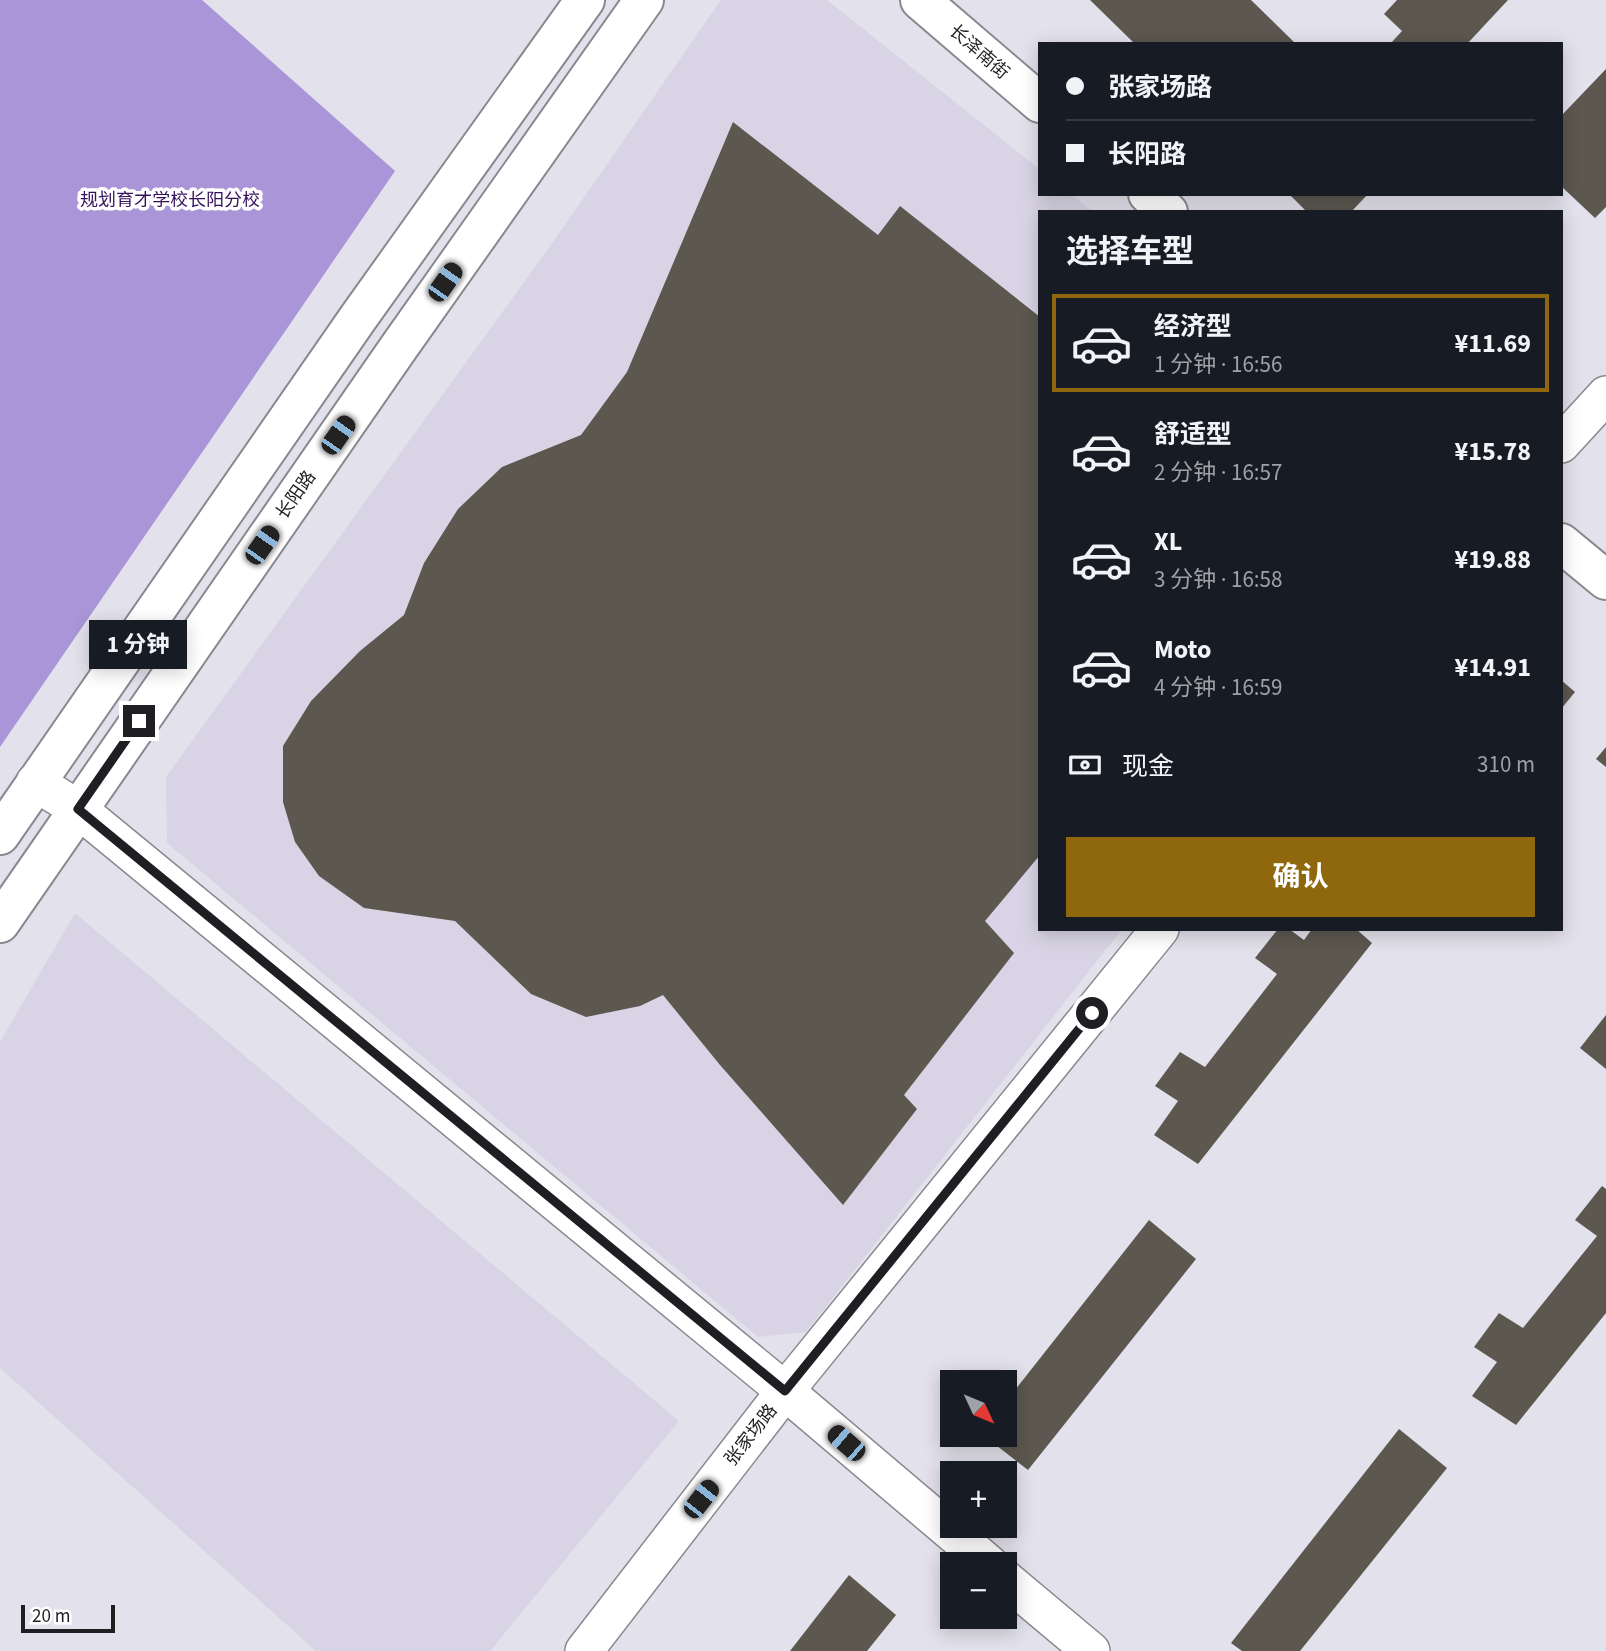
<!DOCTYPE html>
<html lang="zh">
<meta charset="utf-8">
<style>
:root{--surface:#171b24;--page:#20242c;--text:#f1f3f6;--muted:#9ea1a6;--line:#363941;--accent:#8f680e}
body{margin:0;font-family:"Source Sans 3","Noto Sans SC",sans-serif;background:var(--page);color:var(--text);height:100vh;display:flex;flex-direction:column;font-size:26px;white-space:nowrap}
*{box-sizing:border-box;margin:0}
p{font-size:23px;color:var(--muted)}
.icon{flex:none;width:38px;height:38px;fill:none;stroke:currentColor;stroke-width:2;stroke-linecap:round;stroke-linejoin:round}
.map{position:relative;flex:1;overflow:hidden}
.sheet{position:absolute;left:1038px;top:210px;width:525px;height:721px;display:flex;flex-direction:column;background:var(--surface);border-radius:0px;box-shadow:0 4px 18px #0003}
.sheet>*{flex:none}
.hud{position:absolute;left:1038px;top:42px;width:525px;height:154px;border-radius:0px;box-shadow:0 4px 18px #0003;display:grid;align-content:center;height:154px;padding:0 28px;background:var(--surface)}
.needle{width:46px;rotate:134deg}
.buttons{position:absolute;left:940px;top:1370px;display:grid;gap:14px}
.buttons a{display:grid;place-items:center;width:77px;height:77px;border-radius:0px;background:var(--surface);box-shadow:0 4px 18px #0003;font-size:35px}
.scale{position:absolute;left:21px;bottom:18px;width:94px;box-sizing:border-box;padding-left:7px;border:4px solid #1f1e22;border-top:0;font-size:19px;line-height:24px;white-space:nowrap;color:#1f1e22;-webkit-text-stroke:5px #fff;paint-order:stroke}
.end{position:absolute;width:32px;height:32px;margin:-16px;border:9px solid #1f1e22;background:#fff;box-shadow:0 0 0 4px #fff}
.from{border-radius:50%}
.bubble{position:absolute;height:49px;border-radius:0px;background:var(--surface);box-shadow:0 4px 18px #0003;font-size:23px;font-weight:700;line-height:49px;text-align:center}
.car{position:absolute;width:21px;height:42px;margin:-21px -10px;border-radius:9px;box-shadow:0 0 5px 2px #0007;background:linear-gradient(#222 24%,#8ab4d8 0 40%,#222 0 76%,#8ab4d8 0 86%,#222 0)}
.hud b{display:flex;align-items:center;gap:24px;height:66px;font-size:26px}
.hud b+b{border-top:2px solid var(--line)}
.hud i{width:18px;height:18px;background:var(--text)}
ul{padding:0;list-style:none}
li{display:flex;align-items:center;gap:21px;height:98px;margin:0 14px 10px;padding:0 14px;border:4px solid transparent;border-radius:0px}
li div{flex:1}
li b{display:block;font-size:26px}
li em{font-style:normal;font-weight:700}
li.active{border-color:var(--accent)}
li>.icon{width:63px;height:63px;stroke-width:1.5}
h2{padding:0 28px;font-size:32px;line-height:84px}
.pay{display:flex;align-items:center;gap:18px;height:77px;padding:0 28px;font-size:26px}
.pay p{margin-inline-start:auto}
.primary-button{display:flex;gap:14px;margin-top:auto;padding:14px 28px}
.primary-button a{flex:1;height:80px;border-radius:0px;background:var(--accent);color:#fff;font-size:28px;font-weight:700;line-height:80px;text-align:center}
.map>svg:first-child{display:block}
</style>
<div class="map">
<svg width="1606" height="1651" viewBox="0 0 1606 1651">
<rect width="100%" height="100%" fill="#e3e1eb"/>
<g fill="#d8d4e5">
<path d="M721 0H827L1039 169 1040 194H1071L1093 212H1040V929H1122L806 1332 758 1337 167 843 166 777 553 242Z"/>
<path d="M75 913 679 1421 490 1651H316L0 1368V1042Z"/>
</g>
<path fill="#aa95d8" d="M0 0H202L395 171 0 747Z"/>
<g fill="#5c5850">
<path d="M1090 0H1251L1296 44H1135Z"/>
<path d="M1397 0H1508L1467 44H1390L1402 31 1384 14Z"/>
<path d="M1606 69V207L1595 218 1561 186V116Z"/>
<path d="M733 122 878 235 900 206 1040 317V855L985 921 1014 953 904 1095 917 1109 843 1205 720 1065 663 995 640 1006 586 1017 531 994 455 921 364 908 319 876 295 842 283 802V746L311 701 360 651 404 615 424 563 458 509 502 467 581 435 627 372Z"/>
<path d="M1289 194H1368L1351 212H1307Z"/>
<path d="M1561 680 1575 692 1561 709Z"/>
<path d="M1606 747V767L1596 759Z"/>
<path d="M1278 929H1289L1304 940 1312 929H1356L1372 943 1198 1164 1154 1135 1178 1101 1155 1086 1180 1052 1205 1067 1277 974 1255 958Z"/>
<path d="M1606 1015V1069L1580 1048Z"/>
<path d="M1602 1186 1606 1189V1313L1516 1425 1472 1396 1497 1362 1474 1347 1499 1313 1523 1328 1597 1236 1575 1220Z"/>
<path d="M1149 1220 1196 1259 1028 1470 983 1435H1004V1404Z"/>
<path d="M1399 1429 1447 1468 1300 1651H1242L1231 1643Z"/>
<path d="M849 1575 896 1615 867 1651H790Z"/>
</g>
<g fill="none" stroke-linecap="round" stroke-linejoin="round">
<g stroke="#8a8790" stroke-width="40">
<g id="minor">
<path d="M1561 444 1606 395"/>
<path d="M35 782 78 809 785 1391 989 1564"/>
<path d="M1004 1578 1091 1651"/>
<path d="M584 1651 785 1391 1160 929"/>
</g>
</g>
<g stroke="#8a8790" stroke-width="42">
<g id="tertiary">
<path d="M920 0 1040 103"/>
<path d="M1148 194 1168 212"/>
<path d="M1561 543 1606 580"/>
</g>
</g>
<g stroke="#8a8790" stroke-width="42">
<g id="secondary">
<path d="M0 835 358 318 585 0"/>
<path d="M0 923 399 347 644 0"/>
</g>
</g>
<use href="#minor" stroke="#fff" stroke-width="37"/>
<use href="#tertiary" stroke="#fff" stroke-width="38"/>
<use href="#secondary" stroke="#fff" stroke-width="38"/>
</g>
<g fill="none" stroke-linecap="round" stroke-linejoin="round">
<path stroke="#1f1e22" stroke-width="9" d="M139 721 78 809 785 1391 1092 1013"/>
</g>
<g text-anchor="middle" dominant-baseline="central" stroke-width="7" stroke-linejoin="round" paint-order="stroke">
<g font-size="18" fill="#1f1e22" stroke="#fff">
<text transform="translate(979 52) rotate(41)">长泽南街</text>
<text transform="translate(296 495) rotate(-55)">长阳路</text>
<text transform="translate(751 1435) rotate(-52)">张家场路</text>
</g>
<g font-size="18" fill="#34115f" stroke="#fff">
<text x="170" y="200">规划育才学校长阳分校</text>
</g>
</g>
</svg>
<div class="buttons">
<a><svg class="needle" viewBox="-14 -14 28 28"><path d="M0-13l5 13h-10z" fill="#e53935"/><path d="M0 13l5-13h-10z" fill="#9ea1a6"/></svg></a>
<a>+</a>
<a>−</a>
</div>
<div class="scale">20 m</div>
<i class="end from" style="left:1092px;top:1013px"></i>
<i class="end" style="left:139px;top:721px"></i>
<div class="bubble" style="left:89px;top:620px;width:98px">1 分钟</div>
<i class="car" style="left:445px;top:282px;rotate:35deg"></i>
<i class="car" style="left:338px;top:435px;rotate:35deg"></i>
<i class="car" style="left:262px;top:545px;rotate:35deg"></i>
<i class="car" style="left:846px;top:1443px;rotate:311deg"></i>
<i class="car" style="left:701px;top:1499px;rotate:38deg"></i>
<div class="hud">
<b><i class="from"></i>张家场路</b>
<b><i></i>长阳路</b>
</div>
<section class="sheet">
<h2>选择车型</h2>
<ul>
<li class="active"><svg class="icon" aria-label="car" viewBox="0 0 24 24"><path d="M5 17H2v-5l4-1 3-4h7l3 4 3 1v5h-3M9 17h6M6 11h13"/><circle cx="7" cy="17" r="2"/><circle cx="17" cy="17" r="2"/></svg><div><b>经济型</b><p>1 分钟 · 16:56</p></div><em>¥11.69</em></li>
<li><svg class="icon" aria-label="car" viewBox="0 0 24 24"><path d="M5 17H2v-5l4-1 3-4h7l3 4 3 1v5h-3M9 17h6M6 11h13"/><circle cx="7" cy="17" r="2"/><circle cx="17" cy="17" r="2"/></svg><div><b>舒适型</b><p>2 分钟 · 16:57</p></div><em>¥15.78</em></li>
<li><svg class="icon" aria-label="car" viewBox="0 0 24 24"><path d="M5 17H2v-5l4-1 3-4h7l3 4 3 1v5h-3M9 17h6M6 11h13"/><circle cx="7" cy="17" r="2"/><circle cx="17" cy="17" r="2"/></svg><div><b>XL</b><p>3 分钟 · 16:58</p></div><em>¥19.88</em></li>
<li><svg class="icon" aria-label="car" viewBox="0 0 24 24"><path d="M5 17H2v-5l4-1 3-4h7l3 4 3 1v5h-3M9 17h6M6 11h13"/><circle cx="7" cy="17" r="2"/><circle cx="17" cy="17" r="2"/></svg><div><b>Moto</b><p>4 分钟 · 16:59</p></div><em>¥14.91</em></li>
</ul>
<div class="pay"><svg class="icon" aria-label="cash" viewBox="0 0 24 24"><path d="M3 7h18v10H3z"/><circle cx="12" cy="12" r="2"/></svg>现金<p>310 m</p></div>
<div class="primary-button"><a>确认</a></div>
</section>
</div>
